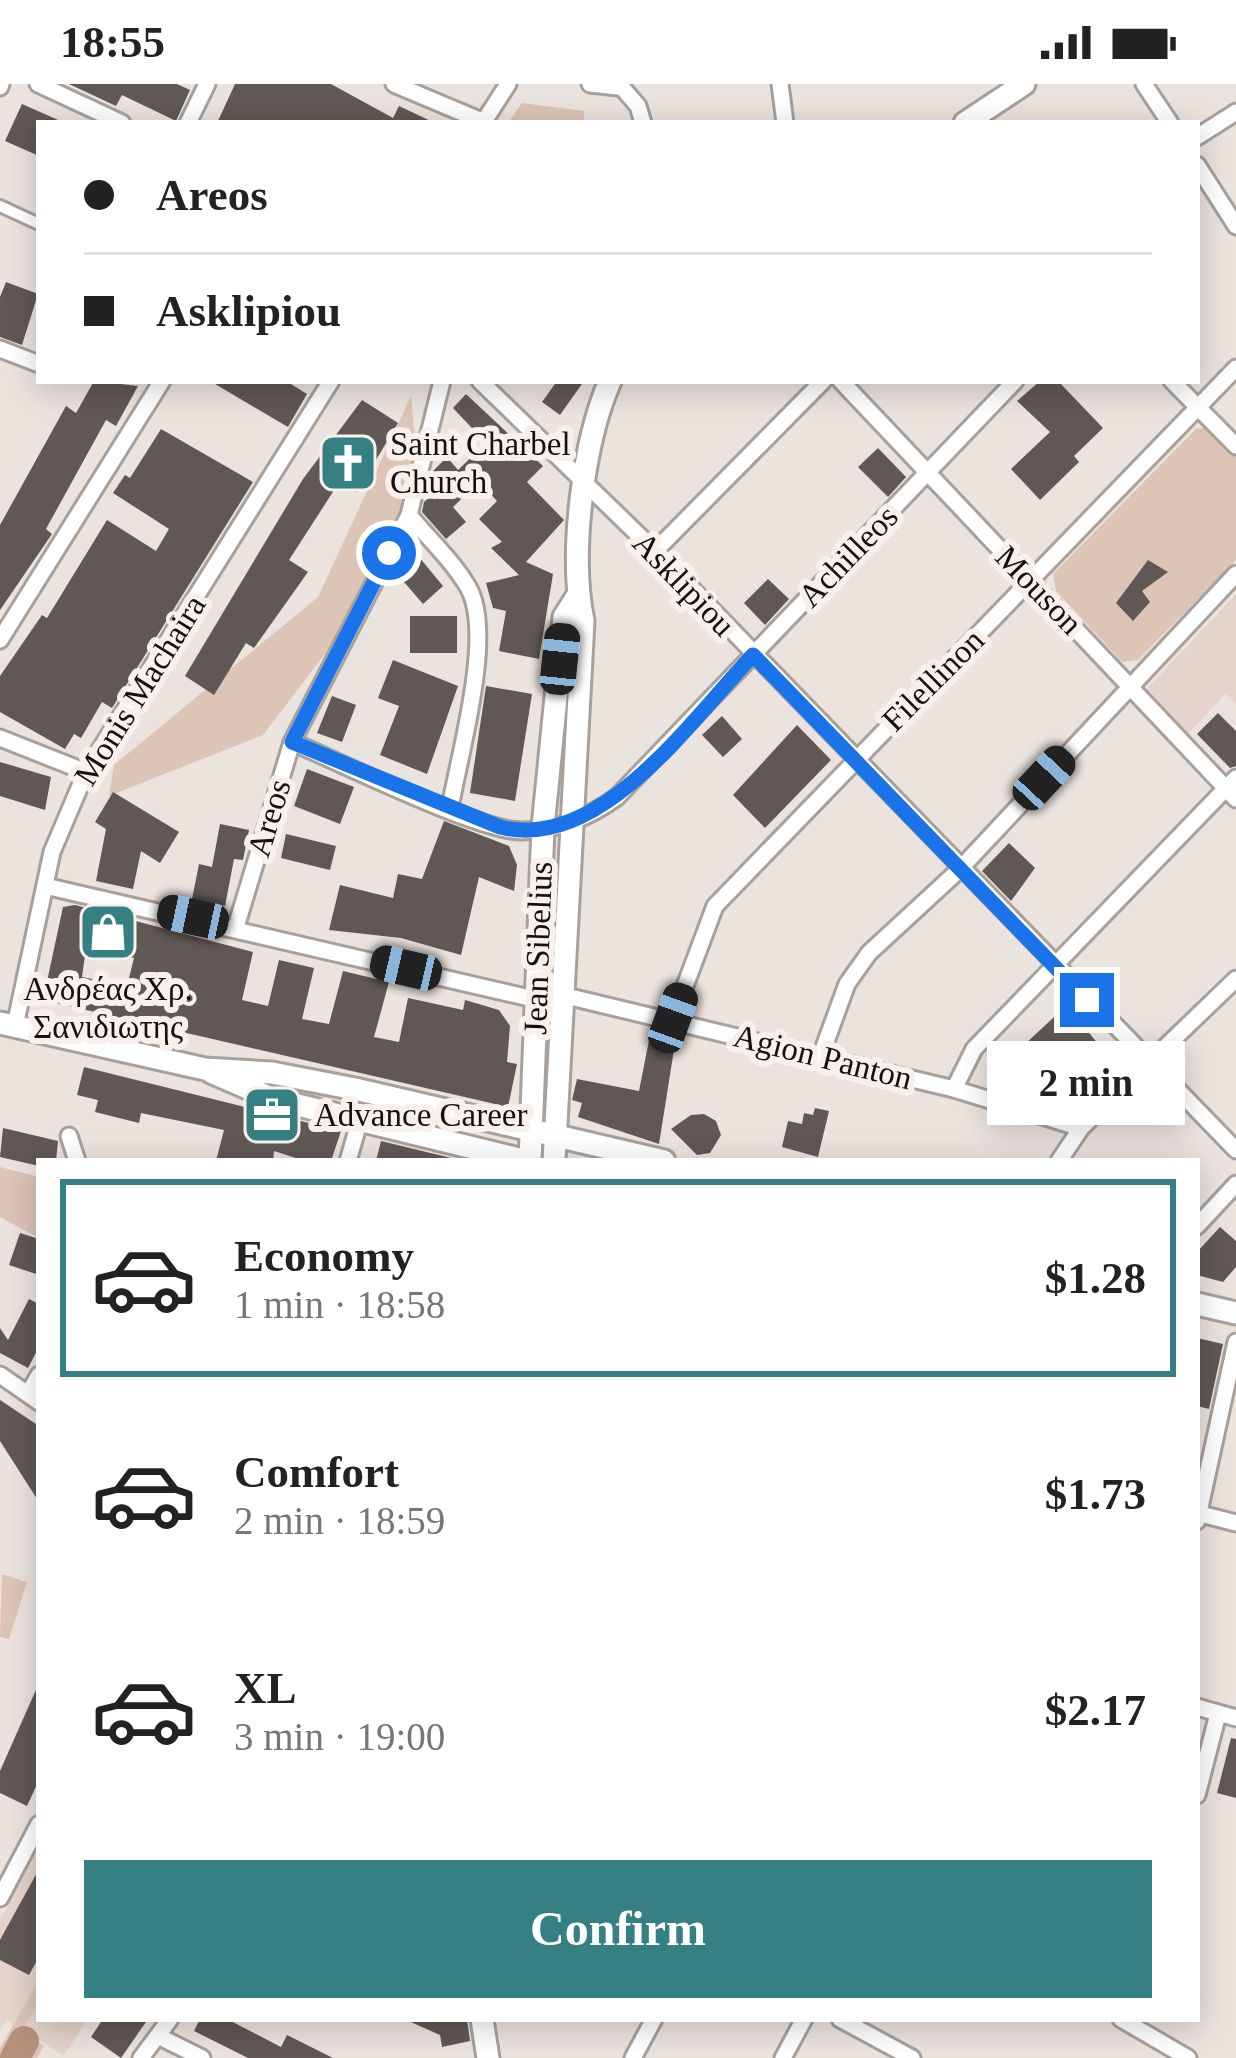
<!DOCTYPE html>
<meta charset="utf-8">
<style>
:root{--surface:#fff;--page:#f6f6f6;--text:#222;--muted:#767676;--line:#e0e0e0;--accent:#367f83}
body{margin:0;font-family:Georgia,serif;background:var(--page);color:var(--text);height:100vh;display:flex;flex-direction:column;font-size:45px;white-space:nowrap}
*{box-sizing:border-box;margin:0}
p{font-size:39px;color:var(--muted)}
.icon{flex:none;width:66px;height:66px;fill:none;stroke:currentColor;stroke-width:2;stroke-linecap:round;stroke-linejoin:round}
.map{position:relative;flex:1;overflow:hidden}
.details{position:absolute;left:36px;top:1074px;width:1164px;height:864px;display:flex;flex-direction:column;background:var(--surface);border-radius:0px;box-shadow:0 6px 30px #0003}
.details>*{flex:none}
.top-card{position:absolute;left:36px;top:36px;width:1164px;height:264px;border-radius:0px;box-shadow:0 6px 30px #0003;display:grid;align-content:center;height:264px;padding:0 48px;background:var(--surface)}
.end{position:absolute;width:54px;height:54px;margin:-27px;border:15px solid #1a73e8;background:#fff;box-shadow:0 0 0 6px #fff}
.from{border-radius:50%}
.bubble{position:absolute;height:84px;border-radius:0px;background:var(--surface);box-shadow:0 6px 30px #0003;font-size:39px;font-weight:600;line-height:84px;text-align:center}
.car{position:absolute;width:36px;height:72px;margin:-36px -18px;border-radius:15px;box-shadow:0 0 9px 3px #0007;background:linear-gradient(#222 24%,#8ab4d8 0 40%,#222 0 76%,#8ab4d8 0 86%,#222 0)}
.top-card b{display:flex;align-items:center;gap:42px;height:114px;font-size:45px}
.top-card b+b{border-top:3px solid var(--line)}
.top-card i{width:30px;height:30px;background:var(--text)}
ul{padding:21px 0 0;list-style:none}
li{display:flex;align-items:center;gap:36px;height:198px;margin:0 24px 18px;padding:0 24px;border:6px solid transparent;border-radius:0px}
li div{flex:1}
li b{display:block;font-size:45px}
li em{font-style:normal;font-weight:600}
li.active{border-color:var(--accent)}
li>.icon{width:108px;height:108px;stroke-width:1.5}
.action{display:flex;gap:24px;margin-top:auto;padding:24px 48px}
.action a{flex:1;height:138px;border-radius:0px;background:var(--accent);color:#fff;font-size:48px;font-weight:600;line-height:138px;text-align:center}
.status{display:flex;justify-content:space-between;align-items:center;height:84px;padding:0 60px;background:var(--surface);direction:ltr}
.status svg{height:33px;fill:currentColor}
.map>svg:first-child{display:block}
</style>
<div class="status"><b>18:55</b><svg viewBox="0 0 49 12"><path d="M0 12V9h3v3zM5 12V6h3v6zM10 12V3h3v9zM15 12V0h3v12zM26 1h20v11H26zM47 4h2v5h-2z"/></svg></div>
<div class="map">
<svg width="1236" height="1974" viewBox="0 0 1236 1974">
<rect width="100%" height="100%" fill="#ebe3de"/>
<g fill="#e4d4cb">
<path d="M1236 510V620L1225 610 1188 650 1145 607Z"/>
<path d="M39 1763V1935H88L64 1972 7 1936 0 1945V1836Z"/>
</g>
<g fill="#dcc4b7">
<path d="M522 19 584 27V39H508Z"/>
<path d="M411 312 419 403 344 545 263 651 109 712 114 681 318 513Z"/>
<path d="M1197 344H1210L1236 372V476L1138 576 1122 578 1056 507 1053 490Z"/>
<path d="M0 1083 39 1093V1154L0 1133Z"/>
<path d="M2 1490 27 1498 9 1555 0 1553Z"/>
<path d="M39 1896V1919L21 1947 44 1962 37 1974H0V1964Z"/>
</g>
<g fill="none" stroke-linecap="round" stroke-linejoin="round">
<path stroke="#b5917c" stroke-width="30" d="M15 1974 24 1957"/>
</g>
<g fill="#5f5854" fill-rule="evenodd">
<path d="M69 0H177L190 6 176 37 122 11 116 22Z"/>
<path d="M235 0H331L393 34 399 22 435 39H217Z"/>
<path d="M22 20 65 39H39V72L5 57Z"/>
<path d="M6 198 38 210 22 261 0 253V213Z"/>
<path d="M94 297 138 302 116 342 106 336 46 445 52 450 0 526V441L66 322 76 329Z"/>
<path d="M210 297H286L307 310 288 343Z"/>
<path d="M557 297H584L560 331 542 318Z"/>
<path d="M1040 297 1059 298 1103 344 1074 372 1079 378 1040 416 1011 385 1050 348 1017 317Z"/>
<path d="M466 310 543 382 527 398 564 436 526 478 553 490 539 575 499 567 506 527 493 524 486 499 519 491 491 464 502 458 479 435 497 417 479 398 453 423 466 438 446 455 422 428 424 418 443 402 432 388 447 373 458 386 486 359 453 324Z"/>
<path d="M362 316 398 339 357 408 340 397 289 476 308 488 254 564 246 559 214 611 185 592 303 395Z"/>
<path d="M161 345 253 398 112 624 102 618 81 654 74 650 65 665 0 628V592L42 531 47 534 107 436 156 467 169 445 113 409 125 391 130 394Z"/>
<path d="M878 364 906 393 888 413 858 383Z"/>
<path d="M419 473 443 502 423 520 398 491Z"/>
<path d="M1148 476 1168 488 1142 507 1150 518 1133 537 1116 519Z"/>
<path d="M768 495 789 515 765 541 744 519Z"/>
<rect x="410" y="532" width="47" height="37"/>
<path d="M393 576 458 602 427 690 380 671 399 622 378 614Z"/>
<path d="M486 602 532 610 515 717 470 709Z"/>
<path d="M332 612 356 621 342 658 317 649Z"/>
<path d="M1218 629 1236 647V682L1230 684 1197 650Z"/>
<path d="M722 632 742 655 723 673 702 651Z"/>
<path d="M797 641 831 676 765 744 733 711Z"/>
<path d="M0 678 51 693 45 726 0 712Z"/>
<path d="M307 685 354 703 340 740 294 722Z"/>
<path d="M113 708 179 748 160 779 141 767 133 805 96 797 106 745 95 738Z"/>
<path d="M444 737 509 762 517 781 514 807 479 793 461 871 401 854 329 846 340 801 393 814 398 790 422 795Z"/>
<path d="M220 740 249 746 243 776 234 775 225 822 192 815 199 780 212 783Z"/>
<path d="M286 750 336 762 330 786 281 774Z"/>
<path d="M1009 759 1035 784 1011 817 982 787Z"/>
<path d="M75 821 253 868 242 916 268 922 279 876 314 884 302 935 329 940 343 887 389 898 374 953 399 958 408 914 463 926 465 916 499 926 510 942 507 978 517 980 508 1023 43 916 63 823ZM86 864 134 874 127 902 82 893Z"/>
<path d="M1067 921 1121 989 1091 1018 1053 992 1048 996 1024 969 1028 965 1024 961Z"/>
<path d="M651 946 676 953 659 1060 578 1033 582 1019 572 1016 577 995 639 1007Z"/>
<path d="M84 983 341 1047 331 1077H305L274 1067 273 1077H216L224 1046 141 1029 139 1039 95 1028 98 1016 77 1011Z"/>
<path d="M815 1024 829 1027 818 1073 782 1063 788 1037 802 1040 804 1029 813 1031Z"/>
<path d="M704 1030 716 1037 721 1051 710 1069 697 1071 671 1045 691 1031Z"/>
<path d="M3 1044 58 1057 56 1077H39V1082L0 1073Z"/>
<path d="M381 1057 451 1074V1077H376Z"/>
<path d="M1220 1143 1236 1157V1183L1223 1198 1197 1191V1168Z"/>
<path d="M20 1149 39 1155V1191L9 1181Z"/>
<path d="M29 1215 39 1220V1263L28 1284 0 1269V1244L8 1256Z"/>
<path d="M1197 1254 1223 1260 1209 1325 1197 1322Z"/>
<path d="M0 1316 39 1342V1418L0 1357Z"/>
<path d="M39 1599V1696L27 1722 0 1709V1687Z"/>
<path d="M1231 1654 1236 1655V1714L1217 1709Z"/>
<path d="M39 1785V1873L29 1891 0 1876V1856Z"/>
<path d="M103 1935H148L121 1974 91 1953Z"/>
<path d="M200 1935H227L281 1963 287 1951 333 1974H248L194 1947Z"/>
<path d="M404 1935H467L470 1957 442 1963 440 1951Z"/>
</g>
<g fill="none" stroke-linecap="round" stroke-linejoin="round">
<g stroke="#a8a09b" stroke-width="16">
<path id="pedestrian" d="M0 122 39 140"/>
</g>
<g stroke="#a8a09b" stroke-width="21">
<g id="minor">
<path d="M38 0 122 39"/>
<path d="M394 0 484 38"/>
<path d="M590 0 618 3"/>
<path d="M619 0 638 22 643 39"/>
<path d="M780 0 785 39"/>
<path d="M1144 0 1170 39"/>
<path d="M0 3 1 0"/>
<path d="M188 39 207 0"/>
<path d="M483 39 508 0"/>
<path d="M1197 53 1236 28"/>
<path d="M1197 81 1236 142"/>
<path d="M0 265 39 280"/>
<path d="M480 297 655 467 1236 1066"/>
<path d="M841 297 1236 715"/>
<path d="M1172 297 1236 362"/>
<path d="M409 431C428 454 453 477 468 503 495 549 459 671 450 724"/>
<path d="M655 467 823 297"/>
<path d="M0 556 162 297"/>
<path d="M0 654 86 688"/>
<path d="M292 658C339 678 479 747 521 747 556 747 590 733 617 713L1015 297"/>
<path d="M45 802 534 915"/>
<path d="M236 843 292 658 409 431 442 297"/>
<path d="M562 911 954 1005 1081 1044"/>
<path d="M673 934 715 822 1236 284"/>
<path d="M15 942 52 768 86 688 331 297"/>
<path d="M820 974 847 900 869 869 959 786 1236 490"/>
<path d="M954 1005 974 965 1236 694"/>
<path d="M69 1052 77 1077"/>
<path d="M348 1077 359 1039"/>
<path d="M1059 1077 1081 1044 1236 895"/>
<path d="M1197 1142 1236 1100"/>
<path d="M0 1291 39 1318"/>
<path d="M29 1308 39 1291"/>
<path d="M1197 1429 1236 1439"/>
<path d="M1197 1437 1236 1258"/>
<path d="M1197 1623 1236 1634"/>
<path d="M1197 1711 1218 1630"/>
<path d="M0 1814 39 1740"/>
<path d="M840 1935 912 1974"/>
<path d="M1121 1935 1188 1974"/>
<path d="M158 1952 202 1974"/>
<path d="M141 1974 170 1935"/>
<path d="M633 1974 654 1935"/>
<path d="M783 1974 804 1935"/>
</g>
</g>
<g stroke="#a8a09b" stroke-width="27">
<g id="secondary">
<path d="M965 39 1024 0"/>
<path d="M0 939 205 985 272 989 355 1005 664 1077"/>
<path d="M211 988 273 1015 527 1077"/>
<path d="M530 1077 543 743 564 533 578 511"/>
<path d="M554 1077 583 537C569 470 583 359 610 297"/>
<path d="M1197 1220 1236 1229"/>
<path d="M482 1935 488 1974"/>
</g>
</g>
<use href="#pedestrian" stroke="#fff" stroke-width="10"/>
<use href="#minor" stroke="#fff" stroke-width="15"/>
<use href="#secondary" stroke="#fff" stroke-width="21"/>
</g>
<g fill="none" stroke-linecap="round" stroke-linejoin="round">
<path stroke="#1a73e8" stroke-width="15" d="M389 469 292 658 500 743C600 769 692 635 753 571L1087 916"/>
</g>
<defs>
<g id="church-square" transform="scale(3)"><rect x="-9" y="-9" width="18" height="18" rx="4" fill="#367f83" stroke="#f9f0eb"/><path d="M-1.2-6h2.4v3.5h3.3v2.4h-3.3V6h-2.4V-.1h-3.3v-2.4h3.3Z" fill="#fff"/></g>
<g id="shop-square" transform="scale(3)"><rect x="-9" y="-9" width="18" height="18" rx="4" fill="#367f83" stroke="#f9f0eb"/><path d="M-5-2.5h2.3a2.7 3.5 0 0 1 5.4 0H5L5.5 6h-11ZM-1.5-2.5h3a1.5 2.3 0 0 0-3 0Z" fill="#fff"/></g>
<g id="office-square" transform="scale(3)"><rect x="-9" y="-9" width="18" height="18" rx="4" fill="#367f83" stroke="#f9f0eb"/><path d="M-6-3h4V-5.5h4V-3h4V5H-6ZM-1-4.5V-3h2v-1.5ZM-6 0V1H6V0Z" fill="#fff"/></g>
</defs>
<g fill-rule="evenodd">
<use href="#church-square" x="348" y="379"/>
<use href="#shop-square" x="108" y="848"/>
<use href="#office-square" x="272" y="1031"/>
</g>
<g text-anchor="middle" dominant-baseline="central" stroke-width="12" stroke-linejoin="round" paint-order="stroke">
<g font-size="33" fill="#14110f" stroke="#f9f0eb" text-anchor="start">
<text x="390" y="360">Saint Charbel<tspan x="390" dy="38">Church</tspan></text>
<text x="108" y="905" text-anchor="middle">Ανδρέας Χρ.<tspan x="108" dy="38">Σανιδιωτης</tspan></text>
<text x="314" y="1031">Advance Career</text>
</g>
<g font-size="33" fill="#14110f" stroke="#f9f0eb">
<text transform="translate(848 472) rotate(-46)">Achilleos</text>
<text transform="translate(684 500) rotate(46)">Asklipiou</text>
<text transform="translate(1039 506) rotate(46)">Mouson</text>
<text transform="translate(933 596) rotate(-45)">Filellinon</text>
<text transform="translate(140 606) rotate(-58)">Monis Machaira</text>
<text transform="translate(269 734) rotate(-73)">Areos</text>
<text transform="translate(538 864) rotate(-88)">Jean Sibelius</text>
<text transform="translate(823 973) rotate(14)">Agion Panton</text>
</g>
</g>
</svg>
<i class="end from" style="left:389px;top:469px"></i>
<i class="end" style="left:1087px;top:916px"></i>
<div class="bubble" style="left:987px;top:957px;width:198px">2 min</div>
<i class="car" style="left:560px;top:575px;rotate:6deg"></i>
<i class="car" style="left:1044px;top:694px;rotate:43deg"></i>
<i class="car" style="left:193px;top:833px;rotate:282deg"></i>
<i class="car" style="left:406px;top:884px;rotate:283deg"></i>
<i class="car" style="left:673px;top:934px;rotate:20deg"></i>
<div class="top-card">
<b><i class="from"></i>Areos</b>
<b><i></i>Asklipiou</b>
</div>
<section class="details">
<ul>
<li class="active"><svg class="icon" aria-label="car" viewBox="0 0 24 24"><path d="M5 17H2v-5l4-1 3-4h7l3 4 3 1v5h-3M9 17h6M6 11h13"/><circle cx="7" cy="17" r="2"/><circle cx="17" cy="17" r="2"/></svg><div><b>Economy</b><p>1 min · 18:58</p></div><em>$1.28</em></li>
<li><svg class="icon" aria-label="car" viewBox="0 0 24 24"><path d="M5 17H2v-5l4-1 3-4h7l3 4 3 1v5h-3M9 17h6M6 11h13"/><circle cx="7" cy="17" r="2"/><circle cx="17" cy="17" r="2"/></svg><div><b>Comfort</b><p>2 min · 18:59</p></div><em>$1.73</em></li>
<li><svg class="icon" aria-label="car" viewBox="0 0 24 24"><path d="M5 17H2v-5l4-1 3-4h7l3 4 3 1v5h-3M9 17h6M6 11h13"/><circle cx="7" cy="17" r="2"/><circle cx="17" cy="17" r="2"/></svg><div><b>XL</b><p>3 min · 19:00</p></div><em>$2.17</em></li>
</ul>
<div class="action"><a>Confirm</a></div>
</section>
</div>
